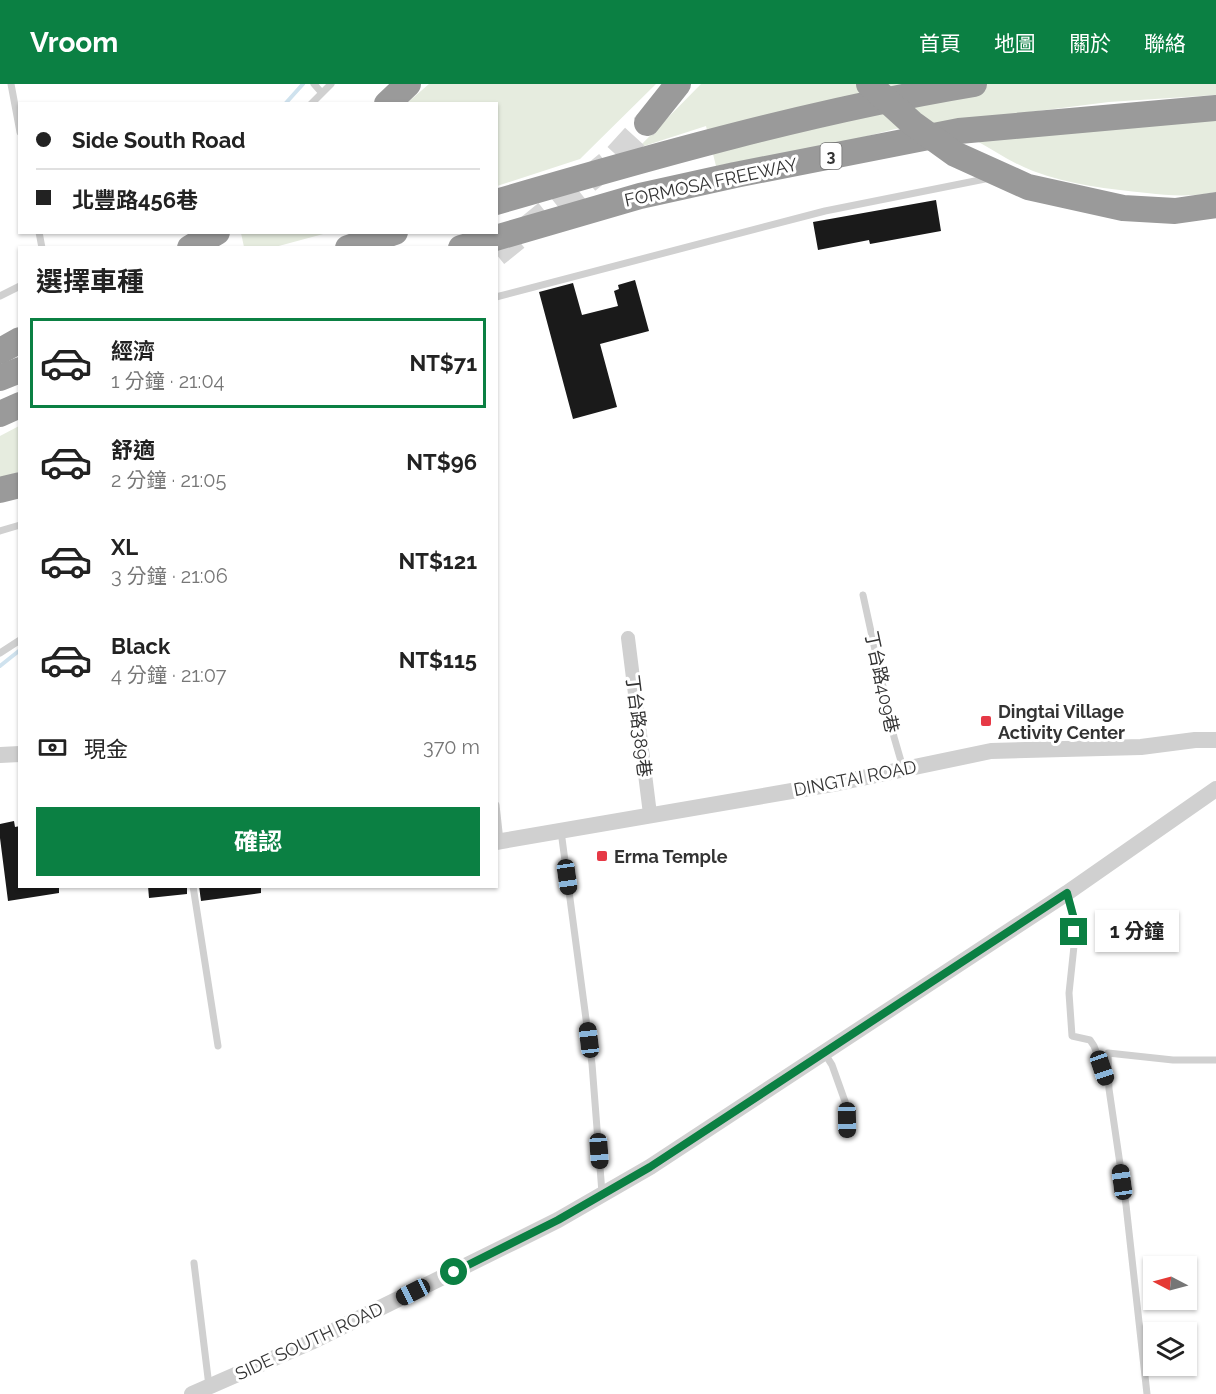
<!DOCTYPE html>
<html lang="zh-TW">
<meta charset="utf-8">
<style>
:root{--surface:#fff;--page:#f2f2f2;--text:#222;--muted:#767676;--line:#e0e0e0;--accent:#0b8043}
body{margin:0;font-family:Raleway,"Noto Sans TC",sans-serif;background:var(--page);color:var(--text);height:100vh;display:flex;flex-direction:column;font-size:22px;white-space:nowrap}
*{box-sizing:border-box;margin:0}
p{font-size:20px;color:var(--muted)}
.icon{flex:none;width:33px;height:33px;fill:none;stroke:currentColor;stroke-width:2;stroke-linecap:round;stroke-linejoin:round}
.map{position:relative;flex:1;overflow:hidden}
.panel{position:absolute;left:18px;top:162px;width:480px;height:642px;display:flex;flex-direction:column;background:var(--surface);border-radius:0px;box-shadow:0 2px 4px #0004}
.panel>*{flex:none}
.guide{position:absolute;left:18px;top:18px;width:480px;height:132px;border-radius:0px;box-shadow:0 2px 4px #0004;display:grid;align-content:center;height:132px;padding:0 18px;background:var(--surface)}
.needle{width:39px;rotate:276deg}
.controls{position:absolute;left:1143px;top:1172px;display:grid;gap:12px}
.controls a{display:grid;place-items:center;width:54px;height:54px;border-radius:0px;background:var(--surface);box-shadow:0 2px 4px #0004;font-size:30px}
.end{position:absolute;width:27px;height:27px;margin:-14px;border:8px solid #0b8043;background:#fff;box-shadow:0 0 0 3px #fff}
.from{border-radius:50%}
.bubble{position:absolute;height:42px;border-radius:0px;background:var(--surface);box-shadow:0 2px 4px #0004;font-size:20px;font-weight:700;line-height:42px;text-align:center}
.car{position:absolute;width:18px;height:36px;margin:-18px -9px;border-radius:8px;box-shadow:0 0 4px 2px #0007;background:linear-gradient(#222 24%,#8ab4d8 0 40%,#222 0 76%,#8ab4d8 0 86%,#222 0)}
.guide b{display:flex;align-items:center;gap:21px;height:57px;font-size:22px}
.guide b+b{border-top:2px solid var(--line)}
.guide i{width:15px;height:15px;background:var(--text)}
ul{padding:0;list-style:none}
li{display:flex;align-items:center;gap:18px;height:90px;margin:0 12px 9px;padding:0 6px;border:3px solid transparent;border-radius:0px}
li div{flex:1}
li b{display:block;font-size:22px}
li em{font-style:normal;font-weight:700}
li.active{border-color:var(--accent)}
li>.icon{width:54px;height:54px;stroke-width:1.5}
h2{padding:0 18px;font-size:27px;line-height:72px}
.pay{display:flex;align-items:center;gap:15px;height:66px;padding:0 18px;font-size:22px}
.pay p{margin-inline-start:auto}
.button{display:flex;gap:12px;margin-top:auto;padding:12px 18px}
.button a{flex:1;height:69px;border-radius:0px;background:var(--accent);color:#fff;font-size:24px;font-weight:700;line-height:69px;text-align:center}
header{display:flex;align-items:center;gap:36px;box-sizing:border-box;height:84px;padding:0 30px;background:var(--accent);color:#fff}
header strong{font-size:28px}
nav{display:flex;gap:33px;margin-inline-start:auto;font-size:21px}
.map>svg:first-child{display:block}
</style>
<header>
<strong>Vroom</strong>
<nav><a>首頁</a><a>地圖</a><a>關於</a><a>聯絡</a></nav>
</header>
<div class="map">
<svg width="1216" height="1310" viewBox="0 0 1216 1310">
<rect width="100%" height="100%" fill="#fff"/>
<g fill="#e6ecdf">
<path d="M429 0H656L580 75 497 102 496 20 407 19Z"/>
<path d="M701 0H1216V11L1109 18 895 45 856 55 716 82 706 42 638 64Z"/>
<path d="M1216 34V108C1192 113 1171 112 1147 109 1108 105 1070 101 1033 87 1012 79 995 67 975 56Z"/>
<path d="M241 149 242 148 327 149 275 163H244Z"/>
<path d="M19 342V388L0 394V352Z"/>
</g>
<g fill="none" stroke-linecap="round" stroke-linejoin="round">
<g stroke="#cfe2ee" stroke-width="4">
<path d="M285 20 303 0"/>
<path d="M0 582 20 566"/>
</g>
</g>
<g fill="#1a1a1a">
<path d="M936 116 941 147 870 160 869 156 818 166 813 138Z"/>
<path d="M635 196 649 247 600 260 617 323 573 335 539 208 573 199 582 231 618 222 614 207 619 205 618 201Z"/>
<path d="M14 737 15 743 20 742V802H59V809L8 817 0 754V740Z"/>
<path d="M148 802H187V810L149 814Z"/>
<path d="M199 802H261V809L201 817Z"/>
</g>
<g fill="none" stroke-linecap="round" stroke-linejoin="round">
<path stroke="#d6d6d6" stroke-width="26" stroke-dasharray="26 13" stroke-linecap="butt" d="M496 170 615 74 647 39"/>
<g stroke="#d0d0d0" stroke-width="7">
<path d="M11 0 20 48"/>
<path d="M314 0 321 8"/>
<path d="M311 20 331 0"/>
<path d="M39 148 42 164"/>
<path d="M0 212 20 202"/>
<path d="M496 213 825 127 990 94"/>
<path d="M0 447 20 441"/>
<path d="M863 511 894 653 903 684"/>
<path d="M0 569 20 556"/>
<path d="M496 721 500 757"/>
<path d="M561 747 592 980 602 1109"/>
<path d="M193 802 218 962"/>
<path d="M1067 809 1074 835V862L1069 909 1072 952 1090 956 1094 962 1107 997"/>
<path d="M825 970 832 981 847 1023V1049"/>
<path d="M194 1179 209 1302"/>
<path d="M1147 1310 1126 1121 1109 1005 1108 969 1173 976H1216"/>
</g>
<path stroke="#d0d0d0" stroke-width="14" d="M628 554 650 730"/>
<g stroke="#d0d0d0" stroke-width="16">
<path d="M0 671 20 670"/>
<path d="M496 758 838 699 991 667 1141 663 1195 656H1216"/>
<path d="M192 1310 311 1258 516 1157 558 1136 650 1083 1067 809 1216 705"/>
</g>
<g stroke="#9a9a9a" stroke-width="26">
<path d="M387 20 408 0"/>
<path d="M647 39 678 0"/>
<path d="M496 118C654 72 812 27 974 0"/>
<path d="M190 164 217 148"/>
<path d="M348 164 395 148"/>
<path d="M461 164 640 112 735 91 959 47 1216 24"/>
<path d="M0 267 20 256"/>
<path d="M0 294 20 286"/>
<path d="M0 330 20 321"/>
<path d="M0 406 20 401"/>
</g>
<path stroke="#9a9a9a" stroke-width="26" d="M869 0 912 39 955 70 1028 103 1123 124 1175 127 1216 121"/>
</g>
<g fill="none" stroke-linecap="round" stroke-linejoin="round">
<path stroke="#0b8043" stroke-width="8" d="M454 1188 558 1136 650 1083 1067 809 1074 835V848"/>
</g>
<g fill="#e63946" stroke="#fff" stroke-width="2">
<rect x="980" y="631" width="12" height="12" rx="3"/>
<rect x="596" y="766" width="12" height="12" rx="3"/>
</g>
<g text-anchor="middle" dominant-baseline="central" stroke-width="6" stroke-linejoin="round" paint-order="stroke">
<rect fill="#fff" stroke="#707070" stroke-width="1.5" x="820.5" y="59" width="21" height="26" rx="4.5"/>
<g font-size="16" font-weight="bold" fill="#333">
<text x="831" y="72">3</text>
</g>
<g font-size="18" fill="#333" stroke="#fff">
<text transform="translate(711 98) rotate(-12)">FORMOSA FREEWAY</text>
<text transform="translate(882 598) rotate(78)">丁台路409巷</text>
<text transform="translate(639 642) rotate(83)">丁台路389巷</text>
<text transform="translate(855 694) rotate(-11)">DINGTAI ROAD</text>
<text transform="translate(309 1257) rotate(-25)">SIDE SOUTH ROAD</text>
</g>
<g font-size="18" font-weight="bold" fill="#333" stroke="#fff" text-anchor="start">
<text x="998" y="627">Dingtai Village<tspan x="998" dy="21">Activity Center</tspan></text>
<text x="614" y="772">Erma Temple</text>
</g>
</g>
</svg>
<div class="controls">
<a><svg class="needle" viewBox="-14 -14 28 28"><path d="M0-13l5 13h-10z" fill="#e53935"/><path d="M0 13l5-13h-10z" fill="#767676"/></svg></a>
<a><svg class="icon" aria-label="layers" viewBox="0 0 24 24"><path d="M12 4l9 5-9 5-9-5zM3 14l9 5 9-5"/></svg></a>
</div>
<i class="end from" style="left:454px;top:1188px"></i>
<i class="end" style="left:1074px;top:848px"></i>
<div class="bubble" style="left:1095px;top:826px;width:84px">1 分鐘</div>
<i class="car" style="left:567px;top:793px;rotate:172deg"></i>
<i class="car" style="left:589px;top:956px;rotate:353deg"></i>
<i class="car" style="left:1102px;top:984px;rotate:161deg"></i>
<i class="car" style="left:847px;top:1036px;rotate:179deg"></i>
<i class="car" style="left:599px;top:1067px;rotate:176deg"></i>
<i class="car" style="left:1122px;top:1098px;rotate:352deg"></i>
<i class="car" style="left:413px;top:1208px;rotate:243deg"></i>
<div class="guide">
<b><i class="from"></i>Side South Road</b>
<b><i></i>北豐路456巷</b>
</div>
<section class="panel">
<h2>選擇車種</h2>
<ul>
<li class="active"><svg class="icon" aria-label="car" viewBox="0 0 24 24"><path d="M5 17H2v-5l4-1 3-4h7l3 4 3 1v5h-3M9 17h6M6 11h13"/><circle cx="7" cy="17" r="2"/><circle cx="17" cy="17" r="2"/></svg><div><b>經濟</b><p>1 分鐘 · 21:04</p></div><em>NT$71</em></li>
<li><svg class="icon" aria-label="car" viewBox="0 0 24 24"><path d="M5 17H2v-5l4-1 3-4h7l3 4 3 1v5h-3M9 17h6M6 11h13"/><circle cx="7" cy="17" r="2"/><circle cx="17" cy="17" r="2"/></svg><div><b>舒適</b><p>2 分鐘 · 21:05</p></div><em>NT$96</em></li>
<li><svg class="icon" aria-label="car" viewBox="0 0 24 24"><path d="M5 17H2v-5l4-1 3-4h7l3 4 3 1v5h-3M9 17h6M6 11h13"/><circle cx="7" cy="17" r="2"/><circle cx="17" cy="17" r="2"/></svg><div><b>XL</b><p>3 分鐘 · 21:06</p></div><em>NT$121</em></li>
<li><svg class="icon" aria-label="car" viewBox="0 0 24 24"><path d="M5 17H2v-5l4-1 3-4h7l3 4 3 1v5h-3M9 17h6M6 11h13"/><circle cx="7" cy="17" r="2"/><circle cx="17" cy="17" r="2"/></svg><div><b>Black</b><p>4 分鐘 · 21:07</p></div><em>NT$115</em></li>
</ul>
<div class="pay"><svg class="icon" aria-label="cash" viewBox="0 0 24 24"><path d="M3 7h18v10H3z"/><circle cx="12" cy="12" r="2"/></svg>現金<p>370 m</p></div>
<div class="button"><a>確認</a></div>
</section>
</div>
